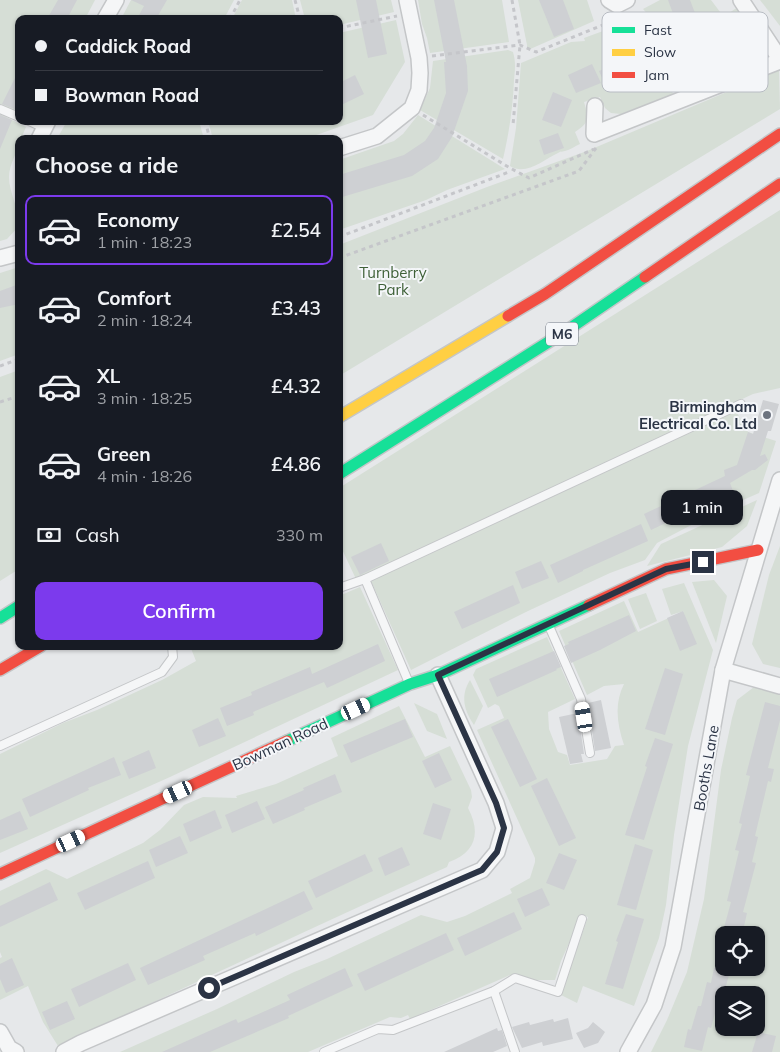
<!DOCTYPE html>
<meta charset="utf-8">
<style>
:root{--surface:#171b24;--page:#20242c;--text:#f1f3f6;--muted:#9ea1a6;--line:#363941;--accent:#7c3aed}
body{margin:0;font-family:Mulish,sans-serif;background:var(--page);color:var(--text);height:100vh;display:flex;flex-direction:column;font-size:19px;white-space:nowrap}
*{box-sizing:border-box;margin:0}
p{font-size:16px;color:var(--muted)}
.icon{flex:none;width:28px;height:28px;fill:none;stroke:currentColor;stroke-width:2;stroke-linecap:round;stroke-linejoin:round}
.map{position:relative;flex:1;overflow:hidden}
.details{position:absolute;left:15px;top:135px;width:328px;height:515px;display:flex;flex-direction:column;background:var(--surface);border-radius:10px;box-shadow:0 1px 4px #0004}
.details>*{flex:none}
.banner{position:absolute;left:15px;top:15px;width:328px;height:110px;border-radius:10px;box-shadow:0 1px 4px #0004;display:grid;align-content:center;height:110px;padding:0 20px;background:var(--surface)}
.controls{position:absolute;left:715px;top:926px;display:grid;gap:10px}
.controls a{display:grid;place-items:center;width:50px;height:50px;border-radius:10px;background:var(--surface);box-shadow:0 1px 4px #0004;font-size:25px}
.end{position:absolute;width:22px;height:22px;margin:-11px;border:6px solid #2b3445;background:#fff;box-shadow:0 0 0 2px #fff}
.from{border-radius:50%}
.bubble{position:absolute;height:35px;border-radius:10px;background:var(--surface);box-shadow:0 1px 4px #0004;font-size:16px;font-weight:600;line-height:35px;text-align:center}
.car{position:absolute;width:15px;height:30px;margin:-15px -8px;border-radius:6px;box-shadow:0 0 4px 1px #0007;background:linear-gradient(#fff 24%,#345 0 40%,#fff 0 76%,#345 0 86%,#fff 0)}
.banner b{display:flex;align-items:center;gap:18px;height:48px;font-size:19px}
.banner b+b{border-top:1px solid var(--line)}
.banner i{width:12px;height:12px;background:var(--text)}
ul{padding:0;list-style:none}
li{display:flex;align-items:center;gap:15px;height:70px;margin:0 10px 8px;padding:0 10px;border:2px solid transparent;border-radius:10px}
li div{flex:1}
li b{display:block;font-size:19px}
li em{font-style:normal;font-weight:600}
li.active{border-color:var(--accent)}
li>.icon{width:45px;height:45px;stroke-width:1.5}
h2{padding:0 20px;font-size:22px;line-height:60px}
.pay{display:flex;align-items:center;gap:12px;height:55px;padding:0 20px;font-size:19px}
.pay p{margin-inline-start:auto}
.cta{display:flex;gap:10px;margin-top:auto;padding:10px 20px}
.cta a{flex:1;height:58px;border-radius:10px;background:var(--accent);color:#fff;font-size:20px;font-weight:600;line-height:58px;text-align:center}
.map>svg:first-child{display:block}
</style>
<div class="map">
<svg width="780" height="1052" viewBox="0 0 780 1052">
<rect width="100%" height="100%" fill="#e6e8ea"/>
<g fill="#d6ded6" fill-rule="evenodd">
<path d="M0 0H95L85 19H19V113L0 104Z"/>
<path d="M131 0H234L224 19H121Z"/>
<path d="M242 0H292L296 19H232Z"/>
<path d="M300 0H391L394 12 339 25V19H305Z"/>
<path d="M418 0H502L509 42 430 53 427 38 422 24Z"/>
<path d="M518 0H587L594 21 528 50Z"/>
<path d="M660 0H711L751 53 752 57 748 64 680 92 653 20 643 9Z"/>
<path d="M760 0H780V26Z"/>
<path d="M738 7 748 21 737 29 726 15Z"/>
<path d="M396 20 405 62 373 115 305 139H213L208 121H339V33Z"/>
<path d="M632 22 651 36 673 94 621 114 611 113 605 108 600 97 584 102C589 119 590 122 575 132L580 144C575 146 570 150 565 151 558 153 564 150 558 153 543 160 526 176 510 166L516 128 521 63 571 42 585 41 584 38 614 27Z"/>
<path d="M508 50 513 52C516 62 515 70 514 80 513 107 509 133 503 159L420 110 430 88 433 61Z"/>
<path d="M779 70 780 109 339 376V245L487 187 587 151Z"/>
<path d="M0 114 26 127 21 139H19C19 152 9 163 9 177 9 193 19 207 19 226L7 239 0 241Z"/>
<path d="M418 115 505 169 447 190 426 200 339 230V160L394 141 403 134Z"/>
<path d="M67 121H199L204 139H57Z"/>
<path d="M780 210V388L753 394 356 579 339 543V488Z"/>
<path d="M19 267V354L0 361V273Z"/>
<path d="M19 370V569L0 581V377Z"/>
<path d="M736 411 748 432 776 441 759 493 718 511 657 543 645 560 610 573 528 611 411 670 371 581 423 554Z"/>
<path d="M757 500 747 526 722 547 647 566 661 544Z"/>
<path d="M780 546V668L763 664 752 644 769 575Z"/>
<path d="M714 580 727 596 716 643 692 582Z"/>
<path d="M684 583 713 650 688 746 674 835 666 905 659 938 634 1006 583 986 577 1003 561 995 588 917 582 915 561 961 555 980H531L510 975 410 1019 408 1015 401 1018 390 1017 308 1052H120L217 1009 294 972 327 959 421 915 447 922 465 916 512 893 510 889 530 878 535 862V858L477 730 504 718 499 706 495 704 488 708 473 675 476 669 547 637 575 699 548 712 549 729 558 752 567 755 570 765 607 759 615 746 624 745C617 724 614 704 624 684L604 686 587 695 559 631 624 601 638 632 684 611 671 615 662 589Z"/>
<path d="M360 587 398 670 170 777 0 853V754L63 723 97 710 162 680 196 661 190 646H339V596Z"/>
<path d="M646 593 657 621 640 629 628 599Z"/>
<path d="M470 680 483 706 474 725C464 710 460 696 470 680Z"/>
<path d="M754 687 780 694V1052H651L667 1020 687 972 704 899 721 770 732 718 737 700ZM724 935H756V968H724ZM724 995H756V1028H724Z"/>
<path d="M414 703 437 714 447 739 427 731Z"/>
<path d="M399 706 425 757 450 746 471 790 472 797 468 808C481 832 476 853 449 862L447 867C317 925 188 987 58 1046L43 1022 28 986 0 1000V958L2 957 0 952V891L46 869 67 879 143 843 160 830 184 805 203 797 237 798 236 796 276 784 338 756 331 738Z"/>
</g>
<g fill="#ced0d3">
<path d="M58 0H77L67 19H47Z"/>
<path d="M131 0H167L156 19H137L144 6Z"/>
<path d="M356 0H376L387 54 368 58Z"/>
<path d="M434 0H454L467 66 468 91 452 137 438 159 412 176 339 198V175L404 155 425 141 434 128 446 93 444 62H446Z"/>
<path d="M539 0H563L574 29 554 37Z"/>
<path d="M668 0H690L698 21 704 19 714 46 695 53 684 24 678 27Z"/>
<path d="M655 55 663 74 639 84 636 77 607 89 599 71 624 60 627 67Z"/>
<path d="M592 64 601 83 576 93 568 75Z"/>
<path d="M19 70V111L2 104Z"/>
<path d="M355 75 364 94 339 106V83Z"/>
<path d="M553 92 572 100 561 127 542 120Z"/>
<path d="M0 115 12 120 0 149Z"/>
<path d="M558 133 564 148 544 155 539 140Z"/>
<path d="M19 284V304L0 308V291Z"/>
<path d="M763 400 779 404 771 431H768L760 456 765 454 768 460 755 470H752L730 483 733 491 651 530 644 514 725 476 724 470 737 465 748 432 753 434Z"/>
<path d="M641 524 648 541 583 570V571L558 583 550 565Z"/>
<path d="M381 543 389 561 360 575 351 557Z"/>
<path d="M541 561 549 578 522 589 515 572Z"/>
<path d="M513 585 520 603 462 629 454 612Z"/>
<path d="M683 611 697 644 680 651 667 618Z"/>
<path d="M629 615 636 631 600 650 571 663 564 646 569 644 568 642Z"/>
<path d="M378 644 385 661 327 688 324 682 253 712 254 715 227 726 220 708 252 695 251 692 310 667 312 674Z"/>
<path d="M554 651 561 667 556 669 557 670 497 697 489 679Z"/>
<path d="M665 668 683 674 665 735 645 729Z"/>
<path d="M601 700 611 748 595 751 588 703Z"/>
<path d="M765 702 780 706V720L768 768 774 769 771 782 768 781 755 836 758 837 752 862 756 863 743 912 747 913 742 935H722L731 902 727 901 739 851 735 850 742 824 739 823 750 776 746 775Z"/>
<path d="M578 713 584 754H581L583 762 570 764 559 717Z"/>
<path d="M218 718 226 736 199 747 192 730Z"/>
<path d="M405 719 413 737 351 763 343 745Z"/>
<path d="M508 719 537 779 520 787 491 727Z"/>
<path d="M655 738 673 744 644 840 625 835 647 767 645 766Z"/>
<path d="M149 750 156 768 129 779 122 762Z"/>
<path d="M439 753 452 780 435 788 422 761Z"/>
<path d="M114 757 121 775 88 788 89 790 30 817 22 799Z"/>
<path d="M335 774 342 792 304 808 305 810 273 824 265 807 304 790 303 788Z"/>
<path d="M547 778 576 838 559 846 531 786Z"/>
<path d="M257 801 265 819 232 833 225 815Z"/>
<path d="M433 803 451 809 441 840 423 834Z"/>
<path d="M215 810 222 828 190 842 183 824Z"/>
<path d="M20 811 28 829 0 840V820Z"/>
<path d="M180 836 188 853 156 867 149 850Z"/>
<path d="M635 844 653 850 636 910 617 905Z"/>
<path d="M402 847 410 865 385 876 378 858Z"/>
<path d="M559 853 577 860 564 890 546 883Z"/>
<path d="M365 854 373 871 316 898 308 881Z"/>
<path d="M148 861 155 878 85 910 77 893Z"/>
<path d="M50 882 58 900 0 927V906Z"/>
<path d="M542 888 550 905 525 917 517 899Z"/>
<path d="M304 891 313 909 256 936 255 933 203 956 205 960 148 985 140 968Z"/>
<path d="M514 912 522 929 465 956 457 938Z"/>
<path d="M626 914 644 919 623 989 605 984 618 942 616 941Z"/>
<path d="M446 933 454 950 365 991 357 974Z"/>
<path d="M12 958 24 985 6 993 0 979V964Z"/>
<path d="M128 963 136 980 79 1007 71 989Z"/>
<path d="M345 968 353 986 288 1016 289 1018 210 1052H162L236 1019 238 1023 290 1000 287 995Z"/>
<path d="M714 968H731L720 1007 717 1006 711 1028 708 1027 702 1051 684 1047 688 1029 691 1030 698 1006H701L707 982 711 983Z"/>
<path d="M67 1001 75 1019 50 1030 42 1012Z"/>
<path d="M568 1018 573 1039 543 1046 542 1042 522 1048 512 1027 529 1022 530 1025 553 1019 554 1022Z"/>
<path d="M593 1022 605 1032 598 1043 584 1048 576 1033 588 1028Z"/>
<path d="M497 1028 498 1031 502 1030 507 1046 493 1052H444Z"/>
<path d="M758 1032 776 1036 772 1052H752Z"/>
</g>
<g fill="none" stroke-linecap="round" stroke-linejoin="round">
<g stroke="#c4c6c8" stroke-width="10">
<g id="lane">
<path d="M0 109 19 117"/>
<path d="M29 121 44 128"/>
<path d="M365 579 409 683"/>
<path d="M339 588 365 579 741 404"/>
<path d="M549 626 581 699 590 753"/>
<path d="M0 746 162 672 173 657 172 646"/>
<path d="M494 991 515 1052"/>
<path d="M324 1052 378 1029 393 1030 494 991 515 978 558 992 582 919"/>
</g>
</g>
<g stroke="#c4c6c8" stroke-width="18">
<g id="street">
<path d="M609 0 617 5 627 0"/>
<path d="M741 0 780 59"/>
<path d="M105 19 116 0"/>
<path d="M595 106 594 134 780 61"/>
<path d="M39 139 48 121"/>
<path d="M339 148 377 136 412 108 419 90 420 73 419 58 407 0"/>
<path d="M0 258 19 253"/>
<path d="M723 670 780 686"/>
<path d="M0 1032 9 1048 16 1052"/>
<path d="M64 1052 81 1043 482 870 497 852 504 828 496 803 438 675"/>
<path d="M628 1052 654 1005 673 947 723 670 780 480"/>
</g>
</g>
<g stroke="#c4c6c8" stroke-width="14">
<g id="fast">
<path d="M339 474 569 329 645 277"/>
<path d="M0 618 19 606"/>
<path d="M287 741 410 684 438 675 589 605"/>
</g>
</g>
<g stroke="#c4c6c8" stroke-width="14">
<path id="slow" d="M339 417 508 316"/>
</g>
<g stroke="#c4c6c8" stroke-width="14">
<g id="jam">
<path d="M645 277 780 184"/>
<path d="M508 316 545 294 780 134"/>
<path d="M589 605 666 569 758 550"/>
<path d="M0 670 41 646"/>
<path d="M0 874 287 741"/>
</g>
</g>
<g stroke="#c5c6ca" stroke-width="3" stroke-dasharray="4 4" stroke-linecap="butt">
<path d="M295 0 300 19"/>
<path d="M512 0 520 45 513 125"/>
<path d="M630 16 649 20 669 74"/>
<path d="M230 19 240 0"/>
<path d="M339 28 397 16"/>
<path d="M432 56 520 45 536 52 615 20"/>
<path d="M423 115 510 168 529 178 594 149"/>
<path d="M205 121 210 139"/>
<path d="M339 237 509 172"/>
<path d="M339 258 579 171 596 148"/>
<path d="M0 366 19 359"/>
<path d="M0 402 19 396"/>
</g>
<use href="#lane" stroke="#f5f6f7" stroke-width="8"/>
<use href="#street" stroke="#f5f6f7" stroke-width="15"/>
<use href="#fast" stroke="#16e098" stroke-width="11"/>
<use href="#slow" stroke="#ffcf43" stroke-width="11"/>
<use href="#jam" stroke="#f24e42" stroke-width="11"/>
</g>
<g fill="none" stroke-linecap="round" stroke-linejoin="round">
<path stroke="#2b3445" stroke-width="6" d="M209 988 482 870 497 852 504 828 496 803 438 675 666 569 703 562"/>
</g>
<circle fill="#6c737f" stroke="#f4f6f9" stroke-width="2" cx="767" cy="415" r="5"/>
<g text-anchor="middle" dominant-baseline="central" stroke-width="4" stroke-linejoin="round" paint-order="stroke">
<rect fill="#f4f6f9" stroke="#676e7b" stroke-width="1" x="546" y="322.5" width="32" height="23" rx="4"/>
<g font-size="14" font-weight="bold" fill="#2b3445">
<text x="562" y="334">M6</text>
</g>
<g font-size="15" fill="#3f6138" stroke="#f4f6f9">
<text x="393" y="272">Turnberry<tspan x="393" dy="17">Park</tspan></text>
</g>
<g font-size="15" font-weight="bold" fill="#2b3445" stroke="#f4f6f9" text-anchor="end">
<text x="757" y="406">Birmingham<tspan x="757" dy="17">Electrical Co. Ltd</tspan></text>
</g>
<g font-size="15" fill="#2b3445" stroke="#f4f6f9">
<text transform="translate(280 744) rotate(-25)">Bowman Road</text>
<text transform="translate(706 768) rotate(-80)">Booths Lane</text>
</g>
</g>
<rect x="602" y="12" width="166" height="80" rx="8" fill="#f4f6f9" stroke="#b8bcc3" stroke-width="1"/>
<rect x="612" y="27" width="23" height="6" fill="#16e098"/>
<rect x="612" y="49" width="23" height="7" fill="#ffcf43"/>
<rect x="612" y="72" width="23" height="6" fill="#f24e42"/>
<g font-size="14" fill="#2b3445">
<text x="644" y="35">Fast</text>
<text x="644" y="57">Slow</text>
<text x="644" y="80">Jam</text>
</g>
</svg>
<div class="controls">
<a><svg class="icon" aria-label="locate" viewBox="0 0 24 24"><circle cx="12" cy="12" r="6"/><path d="M12 2v4M12 18v4M2 12h4M18 12h4"/></svg></a>
<a><svg class="icon" aria-label="layers" viewBox="0 0 24 24"><path d="M12 4l9 5-9 5-9-5zM3 14l9 5 9-5"/></svg></a>
</div>
<i class="end from" style="left:209px;top:988px"></i>
<i class="end" style="left:703px;top:562px"></i>
<div class="bubble" style="left:661px;top:490px;width:82px">1 min</div>
<i class="car" style="left:356px;top:709px;rotate:65deg"></i>
<i class="car" style="left:584px;top:717px;rotate:351deg"></i>
<i class="car" style="left:178px;top:792px;rotate:245deg"></i>
<i class="car" style="left:71px;top:841px;rotate:65deg"></i>
<div class="banner">
<b><i class="from"></i>Caddick Road</b>
<b><i></i>Bowman Road</b>
</div>
<section class="details">
<h2>Choose a ride</h2>
<ul>
<li class="active"><svg class="icon" aria-label="car" viewBox="0 0 24 24"><path d="M5 17H2v-5l4-1 3-4h7l3 4 3 1v5h-3M9 17h6M6 11h13"/><circle cx="7" cy="17" r="2"/><circle cx="17" cy="17" r="2"/></svg><div><b>Economy</b><p>1 min · 18:23</p></div><em>£2.54</em></li>
<li><svg class="icon" aria-label="car" viewBox="0 0 24 24"><path d="M5 17H2v-5l4-1 3-4h7l3 4 3 1v5h-3M9 17h6M6 11h13"/><circle cx="7" cy="17" r="2"/><circle cx="17" cy="17" r="2"/></svg><div><b>Comfort</b><p>2 min · 18:24</p></div><em>£3.43</em></li>
<li><svg class="icon" aria-label="car" viewBox="0 0 24 24"><path d="M5 17H2v-5l4-1 3-4h7l3 4 3 1v5h-3M9 17h6M6 11h13"/><circle cx="7" cy="17" r="2"/><circle cx="17" cy="17" r="2"/></svg><div><b>XL</b><p>3 min · 18:25</p></div><em>£4.32</em></li>
<li><svg class="icon" aria-label="car" viewBox="0 0 24 24"><path d="M5 17H2v-5l4-1 3-4h7l3 4 3 1v5h-3M9 17h6M6 11h13"/><circle cx="7" cy="17" r="2"/><circle cx="17" cy="17" r="2"/></svg><div><b>Green</b><p>4 min · 18:26</p></div><em>£4.86</em></li>
</ul>
<div class="pay"><svg class="icon" aria-label="cash" viewBox="0 0 24 24"><path d="M3 7h18v10H3z"/><circle cx="12" cy="12" r="2"/></svg>Cash<p>330 m</p></div>
<div class="cta"><a>Confirm</a></div>
</section>
</div>
